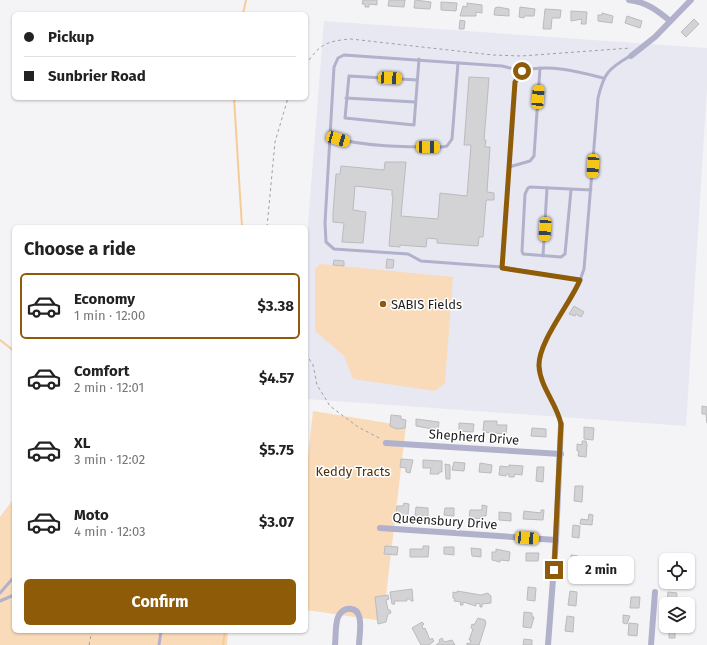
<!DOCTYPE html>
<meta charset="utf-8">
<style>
:root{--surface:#fff;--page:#f6f6f6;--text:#222;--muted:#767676;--line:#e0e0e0;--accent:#8e5b09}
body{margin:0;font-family:"Fira Sans",sans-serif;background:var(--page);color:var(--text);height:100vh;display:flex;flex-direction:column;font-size:15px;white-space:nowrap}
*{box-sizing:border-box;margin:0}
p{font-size:13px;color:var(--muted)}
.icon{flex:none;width:22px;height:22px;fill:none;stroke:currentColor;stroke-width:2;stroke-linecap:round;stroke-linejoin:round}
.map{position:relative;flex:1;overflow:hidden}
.details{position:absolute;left:12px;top:225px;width:296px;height:408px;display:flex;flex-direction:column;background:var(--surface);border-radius:6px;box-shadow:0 1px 3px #0004}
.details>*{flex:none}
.banner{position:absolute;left:12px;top:12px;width:296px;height:88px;border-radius:6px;box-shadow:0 1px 3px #0004;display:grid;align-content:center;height:88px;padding:0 12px;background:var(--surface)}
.tools{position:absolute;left:659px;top:553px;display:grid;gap:8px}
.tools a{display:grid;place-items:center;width:36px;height:36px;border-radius:6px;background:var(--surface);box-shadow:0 1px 3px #0004;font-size:20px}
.end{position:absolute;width:18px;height:18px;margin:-9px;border:5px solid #8e5b09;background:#fff;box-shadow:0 0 0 2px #fff}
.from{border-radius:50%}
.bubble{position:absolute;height:28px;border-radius:6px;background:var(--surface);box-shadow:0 1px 3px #0004;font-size:13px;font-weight:700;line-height:28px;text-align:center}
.car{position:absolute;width:12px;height:24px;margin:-12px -6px;border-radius:5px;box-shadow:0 0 3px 1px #0007;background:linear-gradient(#f5c518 24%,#345 0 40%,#f5c518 0 76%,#345 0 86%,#f5c518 0)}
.banner b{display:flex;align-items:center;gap:14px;height:38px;font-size:15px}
.banner b+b{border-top:1px solid var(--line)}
.banner i{width:10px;height:10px;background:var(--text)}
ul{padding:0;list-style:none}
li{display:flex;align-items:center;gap:12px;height:66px;margin:0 8px 6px;padding:0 4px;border:2px solid transparent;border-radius:6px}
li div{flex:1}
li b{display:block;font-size:15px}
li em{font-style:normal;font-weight:700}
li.current{border-color:var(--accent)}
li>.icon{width:36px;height:36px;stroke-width:1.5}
h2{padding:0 12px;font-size:18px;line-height:48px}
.cta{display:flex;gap:8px;margin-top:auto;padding:8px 12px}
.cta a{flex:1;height:46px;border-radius:6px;background:var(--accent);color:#fff;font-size:16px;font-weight:700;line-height:46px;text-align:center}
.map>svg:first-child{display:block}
</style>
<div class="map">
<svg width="707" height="645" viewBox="0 0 707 645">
<rect width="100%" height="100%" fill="#f4f4f7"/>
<path fill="#e8e8f3" d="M324 21 707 48V88L686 426 306 399V248Z"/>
<g fill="#f9dbb9">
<path d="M320 264 453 277 445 383 435 391 353 379 344 356 315 331V269Z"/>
<path d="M313 411 406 426 383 621 306 610V473Z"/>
<path d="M14 498V631H228L227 645H0V517Z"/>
</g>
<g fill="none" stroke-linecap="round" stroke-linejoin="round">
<g stroke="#f7cb98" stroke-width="2">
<path d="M243 14 246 0"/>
<path d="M234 98 242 227"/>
<path d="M0 340 14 351"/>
<path d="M223 645 225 631"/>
</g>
</g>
<g fill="#d3d3d6" stroke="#bbbbbe">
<path d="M363 0H377V5L369 4V7H365V4H362Z"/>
<path d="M389 0H405L404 7 388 6Z"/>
<path d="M415 0 431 2 430 9 414 8Z"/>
<path d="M441 2 457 3 456 11 441 10Z"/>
<path d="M467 3 482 5V13L476 12V16H460L463 6 467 7Z"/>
<path d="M498 7 509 9V16L494 15 495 8Z"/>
<path d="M520 7 535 9 534 16H524V18L519 17Z"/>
<path d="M545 9 561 10 560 18H552L551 29H543Z"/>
<path d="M571 11 587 12 586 24H581L582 19 571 21Z"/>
<path d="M602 13 613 16 612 23 598 21V15H602Z"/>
<path d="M627 16 642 21 640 28 625 23Z"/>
<path d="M694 19 699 24 686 37 681 32Z"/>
<path d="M460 20 465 21 464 29H459Z"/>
<path d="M469 77 489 78 484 140H486L485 147H490L487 192 494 193V200H487L486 201 483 237H479L478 246 437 243V239L427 238 426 247 400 245V247L389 246 393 196H392V190L355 186 353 210 366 212 363 243 342 242 344 223 333 222V213L336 174H340L341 166 384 170 385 162H406L401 216 438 219 440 193 467 196 471 145H464Z"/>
<path d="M387 259 394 260 393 268H386Z"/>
<path d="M334 260 344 261V266L333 265Z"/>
<path d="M574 306 584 312 581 317 576 314 575 316 569 314Z"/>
<path d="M702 406 707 407V423L706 414H702Z"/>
<path d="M391 415 401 416V419L406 420 405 428 397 429 390 426Z"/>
<path d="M416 419 439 422 438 430 416 426Z"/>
<path d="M484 421H497V425H507L506 434 483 432Z"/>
<path d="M459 423 474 424 473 432 459 431Z"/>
<path d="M584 427 594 428 593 440 584 439Z"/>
<path d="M532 428 546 429V437L531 436Z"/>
<path d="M582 441H586L587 445 586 457 578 456 579 451H577V444L582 445Z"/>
<path d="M401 459 413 460 410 473 406 472V468L400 467Z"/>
<path d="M423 460 442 461V472H439V474H430L431 468H423Z"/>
<path d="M454 462 465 463 464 471 452 470Z"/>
<path d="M480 463 492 465 491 473 479 472Z"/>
<path d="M445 464 450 465V479H446Z"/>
<path d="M509 465 523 466 522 475 515 474 514 477H509V474H507L506 476 499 475 500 466 509 467Z"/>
<path d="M537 467H544L543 482 536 481Z"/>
<path d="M575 486H583L582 502 574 501Z"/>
<path d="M404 503 409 504 408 515 396 514 397 506H403Z"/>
<path d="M482 505 487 506 486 516H482V519L469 518 470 510H482Z"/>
<path d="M416 507 428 508V516H415Z"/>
<path d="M445 508H454V516L444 515Z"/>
<path d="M541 510H544L543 520 523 519 524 511 541 513Z"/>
<path d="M499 512 511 513V521L499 520Z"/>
<path d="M589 514 593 515 592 525 580 524 581 519 588 520Z"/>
<path d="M573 525 580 526 579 538 572 537Z"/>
<path d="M385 546 398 547 397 555 384 554Z"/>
<path d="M423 546H429L428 557H410V549H423Z"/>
<path d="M444 547H454V555L444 554Z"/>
<path d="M471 548 481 549V557L472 556Z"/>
<path d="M496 549 510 552 509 561 500 560V562L492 560V552H496Z"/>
<path d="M526 553H539L538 561H526Z"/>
<path d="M571 555 578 556V570H570Z"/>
<path d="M528 587 536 588 535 601 527 600Z"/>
<path d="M412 589 413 601H411L410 599H406L407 601H394L395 604H392L390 592Z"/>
<path d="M457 591 481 595 488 593 491 596V603L482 604V607H480V604L476 603V606L463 602V605H460L461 602 454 601 455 599 453 598V592L457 593Z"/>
<path d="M570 591 577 592 576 606 568 605Z"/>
<path d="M668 592 677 593 676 604 667 603Z"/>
<path d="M388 595 389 599 386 600 388 610H390L391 613 388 614 386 622 378 624 375 597Z"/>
<path d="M631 597H640L639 608H630Z"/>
<path d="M524 612 532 613V617H534L531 628 523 627Z"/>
<path d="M623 615 630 616 627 624 623 623Z"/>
<path d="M567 616 574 617 573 632 565 631Z"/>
<path d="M478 618 485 620 486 623 479 645H467V643L470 644 471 640H469L473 629 471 628 472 624 474 625Z"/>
<path d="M422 622 424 624 422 626 423 629 425 628 430 640 432 638 434 641 429 645H421L412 628Z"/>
<path d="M629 623 638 624 637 636 628 635Z"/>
<path d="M666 626H675V638H669V631H666Z"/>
<path d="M442 638 444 642 452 640 455 645H436L440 642 439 640Z"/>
<path d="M524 639 532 640V645H523Z"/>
</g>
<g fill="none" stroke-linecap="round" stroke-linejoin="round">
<g stroke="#a0a0a2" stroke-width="1" stroke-dasharray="3 3" stroke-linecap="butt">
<path d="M306 65C319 44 327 41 351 39L493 55 521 56 631 48"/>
<path d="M267 227 275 142 288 98"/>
<path d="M306 354 313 365 317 385 330 406 358 427 381 439"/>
<path d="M89 645 92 631"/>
</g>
<g stroke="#b1b1cb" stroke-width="3">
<path d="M417 80 349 76 345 118 414 125 419 59"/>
<path d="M346 98 415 102"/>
<path d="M330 137C365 147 405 147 442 147L447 146 452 139 458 63"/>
<path d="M509 167 530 161 534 156 540 68"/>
<path d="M571 190 565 254 561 257 523 254 522 251 525 194 528 188 530 187 591 190"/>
<path d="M543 256 547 188"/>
<path d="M502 267 421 261 408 254 334 249 326 242 325 223 334 67 338 58 344 55 502 66 522 71"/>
<path d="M580 280 502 267 515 82 522 71C548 64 577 71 603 78"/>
<path d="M561 424C557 403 541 387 539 367 537 343 564 312 575 292 579 285 581 277 584 269L598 98C604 73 608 69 630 56"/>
<path d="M0 593 14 577"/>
<path d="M0 601 14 595"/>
<path d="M159 645 161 631"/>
</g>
<g stroke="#b1b1cb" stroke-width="6">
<path d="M629 0C646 2 657 10 670 21"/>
<path d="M631 56 655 37 691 0"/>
<path d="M386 443 561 454"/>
<path d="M380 528 556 540"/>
<path d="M335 645C336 636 335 625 338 617 340 613 343 610 347 609 366 606 359 635 359 645"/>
<path d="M548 645 556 540 561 424"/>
<path d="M651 645 655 592"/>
</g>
</g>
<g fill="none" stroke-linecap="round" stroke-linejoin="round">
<path stroke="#8e5b09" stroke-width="5" d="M522 71 515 82 502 268 580 280C570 304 538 342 539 366 540 387 557 404 561 424L554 570"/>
</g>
<circle fill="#8e5b09" stroke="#fff" stroke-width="1.5" cx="383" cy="304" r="4"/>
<g text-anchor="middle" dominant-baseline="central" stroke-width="3" stroke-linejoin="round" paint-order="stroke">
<g font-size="13" fill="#1f1f20" stroke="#fff" text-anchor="start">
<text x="391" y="304">SABIS Fields</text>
</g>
<g font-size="13" fill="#1f1f20" stroke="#fff">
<text transform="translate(474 437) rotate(4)">Shepherd Drive</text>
<text transform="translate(445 521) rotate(4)">Queensbury Drive</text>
</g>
<g font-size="13" fill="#4e3107" stroke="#fff">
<text x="353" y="471">Keddy Tracts</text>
</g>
</g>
</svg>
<div class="tools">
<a><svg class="icon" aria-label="locate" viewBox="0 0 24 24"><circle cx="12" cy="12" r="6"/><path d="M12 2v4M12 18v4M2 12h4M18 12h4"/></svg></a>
<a><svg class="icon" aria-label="layers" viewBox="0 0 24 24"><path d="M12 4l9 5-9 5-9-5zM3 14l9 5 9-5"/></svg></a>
</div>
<i class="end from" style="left:522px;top:71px"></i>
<i class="end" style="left:554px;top:570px"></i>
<div class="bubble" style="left:568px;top:556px;width:66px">2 min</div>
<i class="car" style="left:390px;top:78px;rotate:93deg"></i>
<i class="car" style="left:538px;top:97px;rotate:4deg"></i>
<i class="car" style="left:338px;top:139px;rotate:106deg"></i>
<i class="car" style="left:428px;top:147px;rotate:91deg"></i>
<i class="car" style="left:593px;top:166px;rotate:183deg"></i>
<i class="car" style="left:545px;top:229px;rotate:183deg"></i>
<i class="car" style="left:527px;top:538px;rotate:94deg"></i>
<div class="banner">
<b><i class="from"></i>Pickup</b>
<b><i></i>Sunbrier Road</b>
</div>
<section class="details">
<h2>Choose a ride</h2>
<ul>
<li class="current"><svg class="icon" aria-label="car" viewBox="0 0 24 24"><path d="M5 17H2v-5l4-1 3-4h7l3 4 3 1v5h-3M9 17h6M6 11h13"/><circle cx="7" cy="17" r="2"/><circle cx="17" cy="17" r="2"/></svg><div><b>Economy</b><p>1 min · 12:00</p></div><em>$3.38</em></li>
<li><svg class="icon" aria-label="car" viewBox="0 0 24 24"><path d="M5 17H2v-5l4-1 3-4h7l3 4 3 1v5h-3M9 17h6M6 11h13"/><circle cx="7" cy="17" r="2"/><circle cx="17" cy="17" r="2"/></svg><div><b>Comfort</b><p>2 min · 12:01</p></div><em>$4.57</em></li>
<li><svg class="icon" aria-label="car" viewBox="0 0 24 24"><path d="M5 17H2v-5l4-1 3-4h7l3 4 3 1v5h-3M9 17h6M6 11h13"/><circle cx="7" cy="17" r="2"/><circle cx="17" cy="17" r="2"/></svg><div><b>XL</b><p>3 min · 12:02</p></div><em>$5.75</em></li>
<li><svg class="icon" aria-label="car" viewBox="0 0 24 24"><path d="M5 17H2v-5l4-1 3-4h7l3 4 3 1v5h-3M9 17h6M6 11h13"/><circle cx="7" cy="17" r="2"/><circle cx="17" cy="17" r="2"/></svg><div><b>Moto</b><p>4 min · 12:03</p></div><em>$3.07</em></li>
</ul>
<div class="cta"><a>Confirm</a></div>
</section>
</div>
